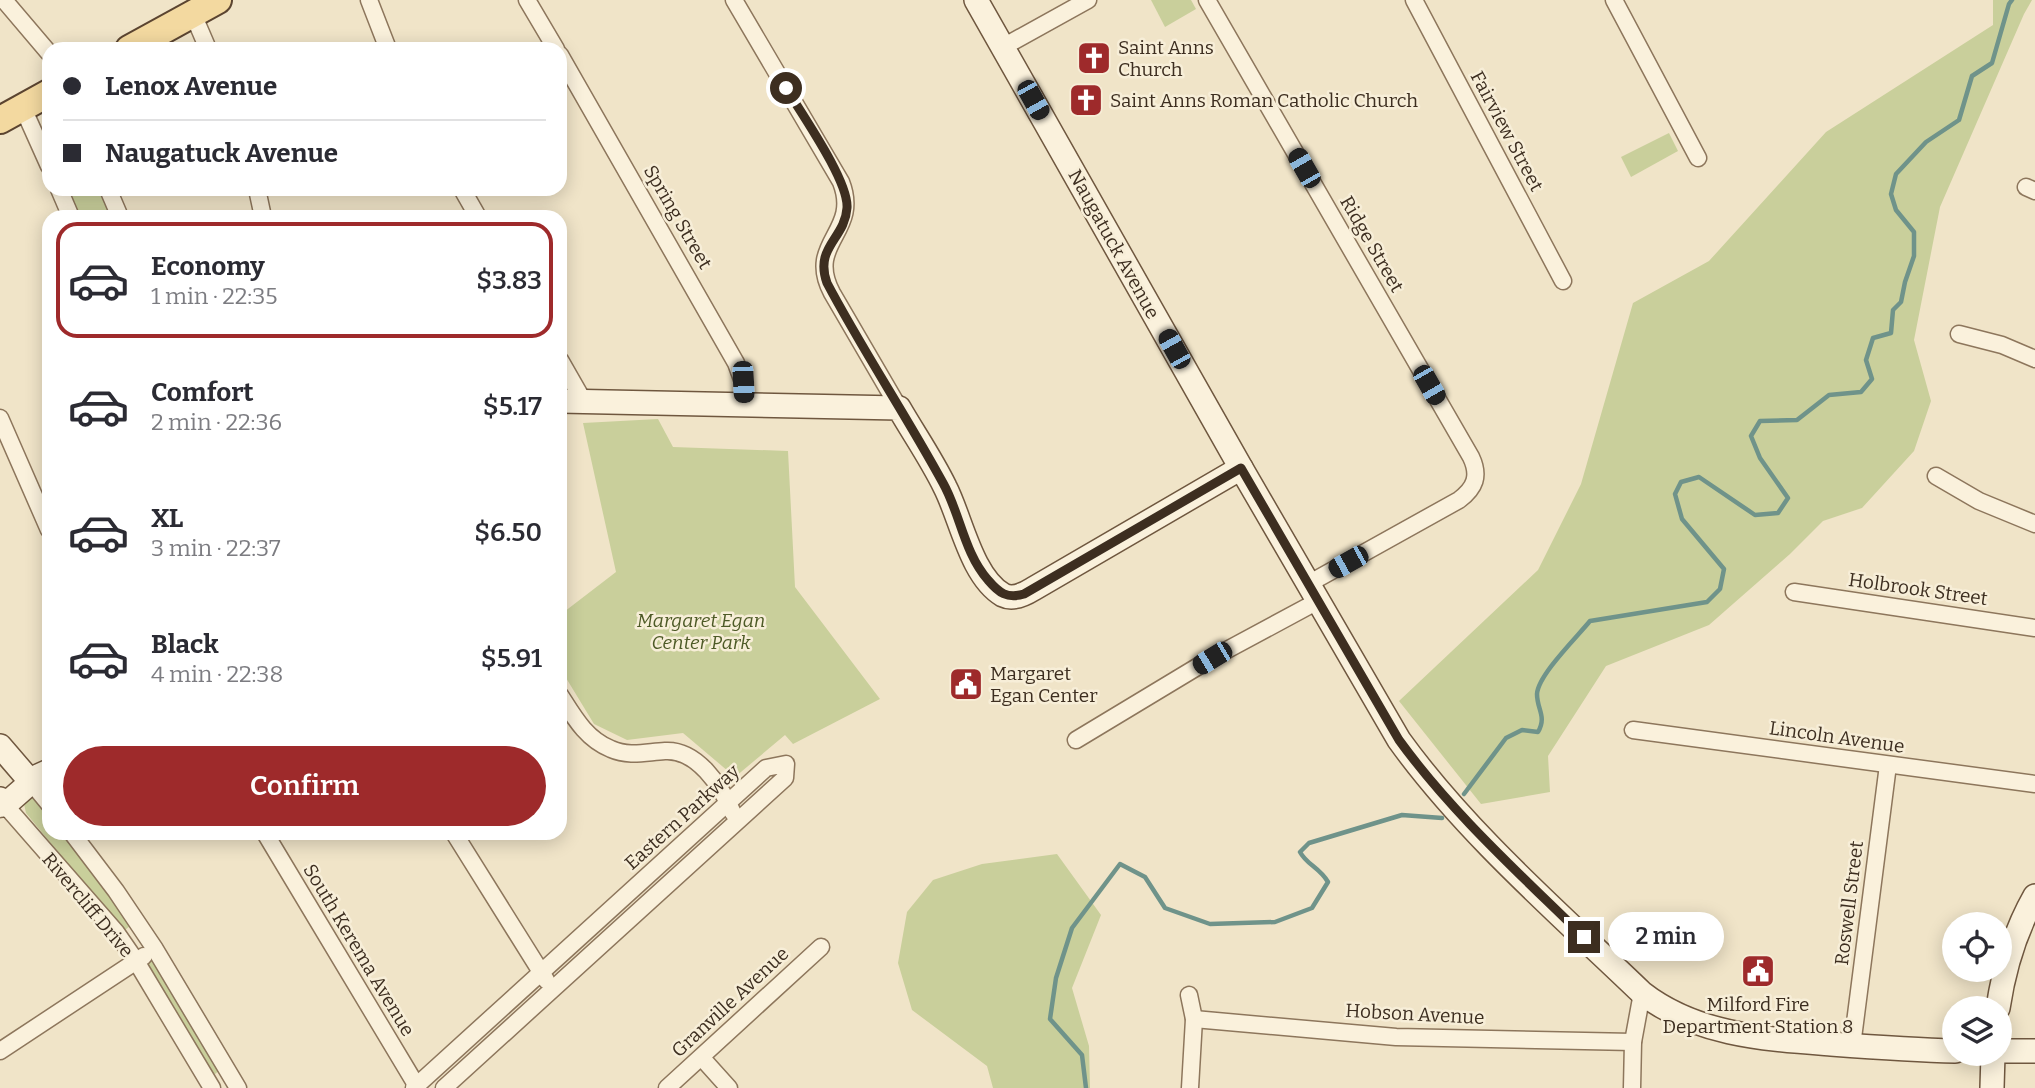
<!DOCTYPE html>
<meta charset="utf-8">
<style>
:root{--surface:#fff;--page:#f2f2f3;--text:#2b2b33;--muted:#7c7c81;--line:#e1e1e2;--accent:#9e2a2b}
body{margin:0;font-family:Bitter,serif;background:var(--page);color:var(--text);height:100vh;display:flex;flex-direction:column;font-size:26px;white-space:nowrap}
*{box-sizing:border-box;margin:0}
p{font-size:23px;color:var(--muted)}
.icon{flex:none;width:38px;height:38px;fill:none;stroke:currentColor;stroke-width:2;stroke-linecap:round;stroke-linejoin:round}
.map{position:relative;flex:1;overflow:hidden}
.side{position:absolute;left:42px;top:210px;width:525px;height:630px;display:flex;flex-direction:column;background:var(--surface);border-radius:21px;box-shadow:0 4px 18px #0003}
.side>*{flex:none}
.banner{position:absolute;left:42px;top:42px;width:525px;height:154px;border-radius:21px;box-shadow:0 4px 18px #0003;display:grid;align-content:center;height:154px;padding:0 21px;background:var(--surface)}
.fabs{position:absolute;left:1942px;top:912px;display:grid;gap:14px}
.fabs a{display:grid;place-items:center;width:70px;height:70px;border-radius:50%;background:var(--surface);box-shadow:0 4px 18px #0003;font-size:35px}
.end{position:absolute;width:32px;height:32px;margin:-16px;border:9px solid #3d2e20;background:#fff;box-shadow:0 0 0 4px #fff}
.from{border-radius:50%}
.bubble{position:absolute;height:49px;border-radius:24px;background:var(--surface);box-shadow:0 4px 18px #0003;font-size:23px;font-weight:600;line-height:49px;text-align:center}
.car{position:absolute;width:21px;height:42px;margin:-21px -10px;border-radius:9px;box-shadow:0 0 5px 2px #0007;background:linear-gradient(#222 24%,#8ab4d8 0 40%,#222 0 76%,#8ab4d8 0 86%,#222 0)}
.banner b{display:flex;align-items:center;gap:24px;height:66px;font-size:26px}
.banner b+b{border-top:2px solid var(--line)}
.banner i{width:18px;height:18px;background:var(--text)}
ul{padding:12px 0 0;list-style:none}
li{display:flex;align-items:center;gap:21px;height:116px;margin:0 14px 10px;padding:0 7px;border:4px solid transparent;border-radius:21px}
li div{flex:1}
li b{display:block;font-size:26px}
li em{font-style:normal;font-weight:600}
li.selected{border-color:var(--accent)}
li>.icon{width:63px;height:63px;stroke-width:1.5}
.button{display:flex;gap:14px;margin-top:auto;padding:14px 21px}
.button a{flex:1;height:80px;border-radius:42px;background:var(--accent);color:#fff;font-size:28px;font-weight:600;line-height:80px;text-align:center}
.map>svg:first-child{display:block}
</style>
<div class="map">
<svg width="2035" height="1088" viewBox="0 0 2035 1088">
<rect width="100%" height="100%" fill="#f0e4c8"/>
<g fill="#c9cf9b">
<path d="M1151 0H1191L1196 9 1165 27Z"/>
<path d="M1993 0H2032L2024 14 1940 207 1914 340 1931 401 1914 451 1862 508 1823 521 1790 554 1709 625 1606 666 1548 756 1550 792 1481 804 1399 701 1538 570 1581 484 1633 303 1709 261 1826 132 1993 25Z"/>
<path d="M1669 133 1678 151 1631 177 1621 157Z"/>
<path d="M71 189H104L115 217H79L69 195Z"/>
<path d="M658 419 673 447 788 451 795 587 880 699 793 744 785 735 735 777 683 733 627 740 594 724 560 668V615L616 572 583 423Z"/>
<path d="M32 797C48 803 49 818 49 833H64L130 922V926L125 930 120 928 26 813 24 804Z"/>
<path d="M1057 854 1101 915 1072 988 1089 1046 1090 1088H993L987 1066 912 1010 898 963 907 912 933 880 982 864Z"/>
<path d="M151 960 157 962 220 1070 215 1074 212 1073 146 965Z"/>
</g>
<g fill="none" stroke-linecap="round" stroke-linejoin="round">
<g stroke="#6f938a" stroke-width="4.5">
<path d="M1464 794 1506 738 1522 730 1538 732C1547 716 1537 710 1537 694 1538 675 1577 637 1590 621L1707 602 1720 589 1724 569 1682 519 1675 494 1681 482 1699 477 1755 515 1778 513 1788 498 1760 458 1751 436 1760 421 1797 420 1829 395 1861 392 1872 379 1866 360 1873 338 1891 333 1893 310 1901 302 1905 282 1914 256V232L1896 210 1891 194 1896 174 1926 142 1959 120 1972 76 1992 63 2009 4 2012 0"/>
<path d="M1086 1088 1082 1055 1050 1019 1056 978 1072 928 1120 864 1145 877 1165 908 1210 924 1275 922 1312 908 1328 882C1319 867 1307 865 1300 852L1309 843 1402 815 1442 818"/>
</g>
<g stroke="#8d765c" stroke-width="19">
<g id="street">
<path d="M4 0 49 53"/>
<path d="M369 0 388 49"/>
<path d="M527 0 556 49"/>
<path d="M734 0 841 182C861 233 805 242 832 293L899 408"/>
<path d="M1207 0 1471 457C1480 476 1475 488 1459 500L1308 584"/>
<path d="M1414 0 1563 281"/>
<path d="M1614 0 1698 158"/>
<path d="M193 14 208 49"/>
<path d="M1003 47 1088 0"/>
<path d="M560 55 736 363 743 382 744 405"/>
<path d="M23 108 49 166"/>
<path d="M2026 187 2035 191"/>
<path d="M59 189 71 217"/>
<path d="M108 189 120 217"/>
<path d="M257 189 263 217"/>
<path d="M462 189 478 217"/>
<path d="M1959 334 2002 345 2035 359"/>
<path d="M560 360 584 402"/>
<path d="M0 418 49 530"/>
<path d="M1936 476 1979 501 2035 524"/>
<path d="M1794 592 2035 628"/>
<path d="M560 695C574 717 586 739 611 749 629 757 646 752 665 751 697 749 721 786 733 813"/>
<path d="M1633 730 2035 784"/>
<path d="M1076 740 1212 658 1318 601"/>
<path d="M31 782 49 804"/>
<path d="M0 809 5 805 116 932 136 961 212 1088"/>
<path d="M72 833 116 891 155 949 238 1088"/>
<path d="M265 833 418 1088"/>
<path d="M454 833 546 980"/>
<path d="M1189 995 1194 1019 1190 1088"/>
<path d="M1194 1019 1396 1037 1633 1042"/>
<path d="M1852 1046 1888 765"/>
<path d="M0 1051 144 956"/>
<path d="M702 1058 729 1088"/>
<path d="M414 1088 766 768 786 764 785 778 444 1088"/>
<path d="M667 1088 821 947"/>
<path d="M1632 1088 1633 1042 1642 993"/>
</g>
</g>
<g stroke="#6f573f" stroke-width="26">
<g id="secondary">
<path d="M976 0 1241 468 1399 740C1466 833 1560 914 1642 993 1696 1035 1765 1039 1831 1044 1872 1047 1913 1050 1955 1051"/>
<path d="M560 401 899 408C914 434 932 460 945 487 961 518 971 576 1003 595 1013 600 1025 594 1033 589L1241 468"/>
<path d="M0 746 31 782"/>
<path d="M0 799 5 805 38 776 49 771"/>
<path d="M1998 1008C2004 968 2015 931 2035 896"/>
<path d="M2000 1051H2035"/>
<path d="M1992 1088 1993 1054"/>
</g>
</g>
<g stroke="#5b4430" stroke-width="30">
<g id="primary">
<path d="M129 49 218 0"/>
<path d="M0 120 49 93"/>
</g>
</g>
<use href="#street" stroke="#faf1dc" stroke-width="16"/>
<use href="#secondary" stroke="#faf1dc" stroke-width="23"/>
<use href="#primary" stroke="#f3d9a0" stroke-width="26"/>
</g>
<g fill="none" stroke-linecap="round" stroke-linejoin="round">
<path stroke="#3d2e20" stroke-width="9" d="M786 88C801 113 849 181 847 208 845 239 814 247 827 283 863 351 906 415 943 483 960 513 964 553 988 580 999 593 1007 599 1024 594L1241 468 1399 740C1452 813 1520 874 1584 937"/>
</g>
<defs>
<g id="church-square" transform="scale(1.75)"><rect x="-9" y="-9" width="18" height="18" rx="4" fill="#9e2a2b" stroke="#f7eed8"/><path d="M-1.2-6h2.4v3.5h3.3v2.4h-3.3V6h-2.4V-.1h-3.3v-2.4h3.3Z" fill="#fff"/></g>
<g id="civic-square" transform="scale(1.75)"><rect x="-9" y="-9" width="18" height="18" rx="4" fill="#9e2a2b" stroke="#f7eed8"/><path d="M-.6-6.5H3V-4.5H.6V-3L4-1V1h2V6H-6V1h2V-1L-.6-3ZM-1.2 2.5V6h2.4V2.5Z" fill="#fff"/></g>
</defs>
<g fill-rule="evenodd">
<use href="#church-square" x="1094" y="58"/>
<use href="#church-square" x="1086" y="100"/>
<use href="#civic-square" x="966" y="684"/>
<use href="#civic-square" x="1758" y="971"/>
</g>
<g text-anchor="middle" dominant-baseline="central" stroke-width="5" stroke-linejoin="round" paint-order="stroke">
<g font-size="19" fill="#3d2e20" stroke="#f7eed8" text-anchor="start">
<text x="1118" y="47">Saint Anns<tspan x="1118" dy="22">Church</tspan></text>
<text x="1110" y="100">Saint Anns Roman Catholic Church</text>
<text x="990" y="673">Margaret<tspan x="990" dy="22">Egan Center</tspan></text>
<text x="1758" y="1004" text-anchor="middle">Milford Fire<tspan x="1758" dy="22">Department Station 8</tspan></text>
</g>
<g font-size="19" fill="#3d2e20" stroke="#f7eed8">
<text transform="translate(1507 131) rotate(62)">Fairview Street</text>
<text transform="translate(678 217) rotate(60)">Spring Street</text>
<text transform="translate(1114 244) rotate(61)">Naugatuck Avenue</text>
<text transform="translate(1372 244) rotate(60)">Ridge Street</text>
<text transform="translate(1918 589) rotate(8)">Holbrook Street</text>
<text transform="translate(1837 737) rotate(8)">Lincoln Avenue</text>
<text transform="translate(682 817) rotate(-42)">Eastern Parkway</text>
<text transform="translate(1849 903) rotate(-83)">Roswell Street</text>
<text transform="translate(88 905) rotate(50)">Rivercliff Drive</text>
<text transform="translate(359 950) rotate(59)">South Kerema Avenue</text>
<text transform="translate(730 1002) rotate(-43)">Granville Avenue</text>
<text transform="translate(1415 1014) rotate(3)">Hobson Avenue</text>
</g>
<g font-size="19" font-style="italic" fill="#4d5a26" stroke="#f7eed8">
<text x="701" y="620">Margaret Egan<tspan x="701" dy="22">Center Park</tspan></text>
</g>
</g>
</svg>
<div class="fabs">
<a><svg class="icon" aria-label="locate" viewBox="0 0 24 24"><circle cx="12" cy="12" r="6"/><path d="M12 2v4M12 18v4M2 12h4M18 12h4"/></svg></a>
<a><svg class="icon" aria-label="layers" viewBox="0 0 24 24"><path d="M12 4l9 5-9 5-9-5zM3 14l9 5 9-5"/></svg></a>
</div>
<i class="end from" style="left:786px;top:88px"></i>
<i class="end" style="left:1584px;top:937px"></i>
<div class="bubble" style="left:1608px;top:912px;width:116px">2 min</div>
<i class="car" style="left:1033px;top:100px;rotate:151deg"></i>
<i class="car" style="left:1304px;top:168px;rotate:330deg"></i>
<i class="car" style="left:1174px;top:349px;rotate:331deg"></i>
<i class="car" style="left:743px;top:382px;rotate:177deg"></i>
<i class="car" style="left:1429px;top:385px;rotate:150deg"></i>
<i class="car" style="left:1348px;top:562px;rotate:241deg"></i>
<i class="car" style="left:1212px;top:658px;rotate:239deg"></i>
<div class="banner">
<b><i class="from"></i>Lenox Avenue</b>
<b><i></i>Naugatuck Avenue</b>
</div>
<section class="side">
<ul>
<li class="selected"><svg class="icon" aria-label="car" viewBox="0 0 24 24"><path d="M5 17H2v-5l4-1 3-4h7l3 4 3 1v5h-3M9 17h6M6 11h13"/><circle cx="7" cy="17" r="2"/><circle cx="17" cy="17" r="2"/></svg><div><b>Economy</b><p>1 min · 22:35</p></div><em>$3.83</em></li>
<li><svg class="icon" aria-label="car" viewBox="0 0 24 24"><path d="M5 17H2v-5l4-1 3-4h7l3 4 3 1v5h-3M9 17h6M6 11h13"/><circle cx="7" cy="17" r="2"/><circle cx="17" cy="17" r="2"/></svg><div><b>Comfort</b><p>2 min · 22:36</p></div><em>$5.17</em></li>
<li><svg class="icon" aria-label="car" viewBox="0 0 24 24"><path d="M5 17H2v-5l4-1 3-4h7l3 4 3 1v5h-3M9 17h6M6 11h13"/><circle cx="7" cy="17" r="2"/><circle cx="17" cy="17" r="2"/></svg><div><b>XL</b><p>3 min · 22:37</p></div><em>$6.50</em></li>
<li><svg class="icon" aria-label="car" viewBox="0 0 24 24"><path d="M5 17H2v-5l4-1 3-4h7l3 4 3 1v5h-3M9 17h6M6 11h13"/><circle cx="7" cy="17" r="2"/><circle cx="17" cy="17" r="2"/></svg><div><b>Black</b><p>4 min · 22:38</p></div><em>$5.91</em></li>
</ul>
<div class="button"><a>Confirm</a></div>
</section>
</div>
